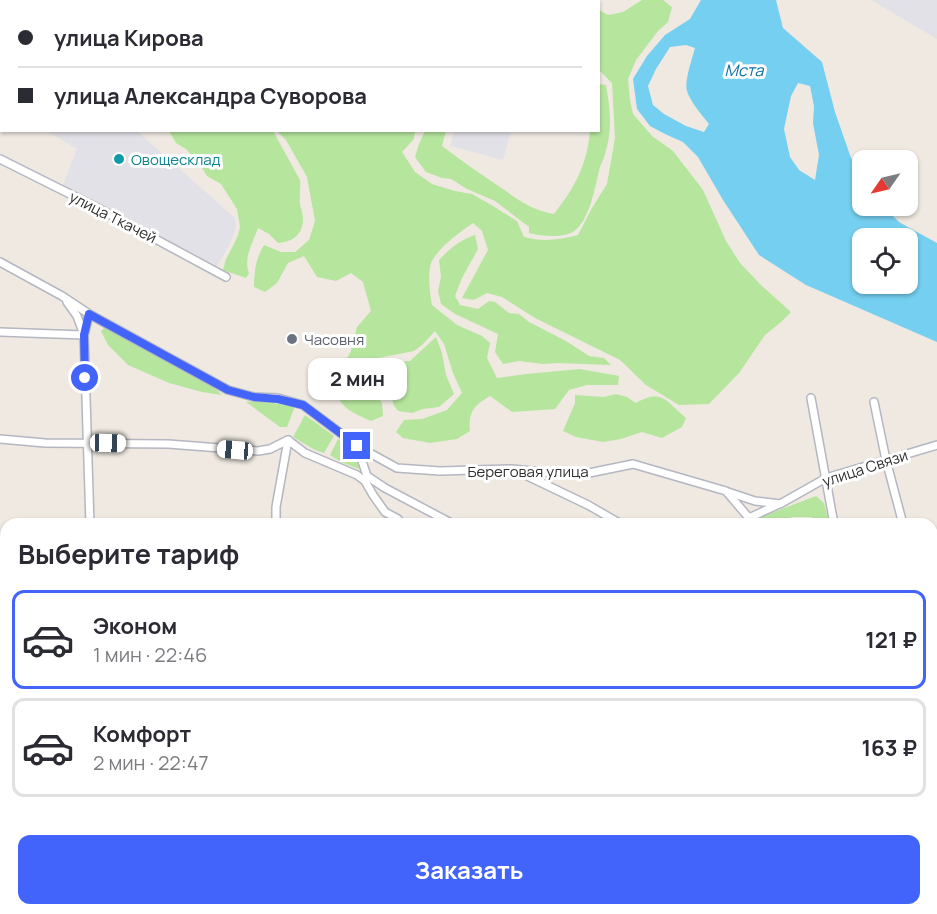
<!DOCTYPE html>
<html lang="ru">
<meta charset="utf-8">
<style>
:root{--surface:#fff;--page:#f7f7f7;--text:#2b2b33;--muted:#7c7c81;--line:#e1e1e2;--accent:#4264fb}
body{margin:0;font-family:Manrope,sans-serif;background:var(--page);color:var(--text);height:100vh;display:flex;flex-direction:column;font-size:22px;white-space:nowrap}
*{box-sizing:border-box;margin:0}
p{font-size:20px;color:var(--muted)}
.icon{flex:none;width:33px;height:33px;fill:none;stroke:currentColor;stroke-width:2;stroke-linecap:round;stroke-linejoin:round}
.map{position:relative;flex:1;overflow:hidden}
.panel{position:absolute;left:0px;top:518px;width:938px;height:398px;display:flex;flex-direction:column;background:var(--surface);border-radius:18px 18px 0 0;box-shadow:0 2px 4px #0004}
.panel>*{flex:none}
.top-card{position:absolute;left:0px;top:0px;width:600px;height:132px;box-shadow:0 2px 4px #0004;display:grid;align-content:center;height:132px;padding:0 18px;background:var(--surface)}
.needle{width:39px;rotate:236deg}
.buttons{position:absolute;left:852px;top:150px;display:grid;gap:12px}
.buttons a{display:grid;place-items:center;width:66px;height:66px;border-radius:12px;background:var(--surface);box-shadow:0 2px 4px #0004;font-size:30px}
.end{position:absolute;width:27px;height:27px;margin:-14px;border:8px solid #4264fb;background:#fff;box-shadow:0 0 0 3px #fff}
.from{border-radius:50%}
.bubble{position:absolute;height:42px;border-radius:12px;background:var(--surface);box-shadow:0 2px 4px #0004;font-size:20px;font-weight:700;line-height:42px;text-align:center}
.car{position:absolute;width:18px;height:36px;margin:-18px -9px;border-radius:8px;box-shadow:0 0 4px 2px #0007;background:linear-gradient(#fff 24%,#345 0 40%,#fff 0 76%,#345 0 86%,#fff 0)}
.top-card b{display:flex;align-items:center;gap:21px;height:57px;font-size:22px}
.top-card b+b{border-top:2px solid var(--line)}
.top-card i{width:15px;height:15px;background:var(--text)}
ul{padding:0;list-style:none}
li{display:flex;align-items:center;gap:18px;height:99px;margin:0 12px 9px;padding:0 6px;border:3px solid var(--line);border-radius:12px}
li div{flex:1}
li b{display:block;font-size:22px}
li em{font-style:normal;font-weight:700}
li.active{border-color:var(--accent)}
li>.icon{width:54px;height:54px;stroke-width:1.5}
h2{padding:0 18px;font-size:27px;line-height:72px}
.button{display:flex;gap:12px;margin-top:auto;padding:12px 18px}
.button a{flex:1;height:69px;border-radius:12px;background:var(--accent);color:#fff;font-size:24px;font-weight:700;line-height:69px;text-align:center}
.map>svg:first-child{display:block}
</style>
<div class="map">
<svg width="937" height="914" viewBox="0 0 937 914">
<rect width="100%" height="100%" fill="#efe9e1"/>
<g fill="#e3e1e8">
<path d="M871 0H937V39Z"/>
<path d="M47 131H137L235 218 236 227 230 244 217 266 63 185 77 149Z"/>
<path d="M454 131H511L503 160 450 146Z"/>
</g>
<g fill="#b6e59e">
<path d="M153 0H397L399 1 154 2Z"/>
<path d="M642 0H663L672 7 668 22 658 31 636 60 628 79 630 100 633 114 652 136 673 151 703 190 726 241 740 263 762 286 791 312 781 322 765 335 739 373 709 404 679 405 646 385 620 360 535 318 502 297 487 293 474 300 462 298 488 250 482 231 473 223C460 232 432 252 430 267 428 279 430 294 432 305L457 325 482 336 490 343 487 358 497 378 526 374 580 369 619 376 618 385H587L569 390 555 409 512 412 490 396C474 405 468 412 470 431L457 439 430 443 403 438 396 432 404 420 422 419 447 410 462 393 453 373 444 344 435 331 422 345 414 351 378 358 365 379 382 403 383 416 371 421C350 411 345 411 333 390L342 367 351 351 357 327 371 311 363 282 351 273 336 281 317 277 304 256 288 263 277 283 265 292 254 287C254 271 256 258 264 245L281 252H295L309 240 315 221 307 177 286 140 277 131H415L414 139 402 152 415 172 432 184 455 191 472 194 493 206 517 221 524 237C543 242 559 240 578 235L592 208 607 184 615 138 612 83 599 70V10L608 15 623 12Z"/>
<path d="M599 84 606 85C608 97 610 110 610 122 610 133 608 144 605 154 604 159 601 163 600 167 595 185 590 224 571 233 558 238 542 236 529 233V227L495 201 467 189 451 179 442 178 426 172 415 157 419 144 425 131H446L442 146C461 160 480 174 500 187 517 199 533 211 554 214 575 187 587 165 590 131L598 130Z"/>
<path d="M169 131H273L300 180C301 188 299 196 300 204 301 209 303 214 303 219 303 235 292 242 278 243L269 234 258 228C253 242 243 258 249 273L246 278 223 270 226 259 234 244 238 235 240 227 237 209 221 184 207 176 197 160 186 149 176 143Z"/>
<path d="M475 235 478 249 462 278 455 296 460 305 478 309 489 301 495 302 509 313 519 314 529 322 566 341 589 356 604 358 611 365 557 363 543 364 519 361 503 364 495 352 498 334 455 314 441 304 438 291 441 277 439 260C449 249 460 240 475 235Z"/>
<path d="M106 326 210 384 222 395 202 392 169 383 128 365 108 345 101 331Z"/>
<path d="M436 337 442 353 446 375 454 394 439 407 423 409 412 413 398 411 393 404 392 394 373 383 377 374 396 362 410 361Z"/>
<path d="M616 394 627 397 636 403C663 388 666 402 686 418L682 427 662 438 642 432 621 439 603 442 576 437 563 431 575 403V395L604 397Z"/>
<path d="M258 401 295 406 287 427H280L246 402Z"/>
<path d="M305 415 334 436 324 453 315 450 293 437Z"/>
<path d="M338 439C348 444 359 458 359 469L341 462 330 455Z"/>
<path d="M816 496 824 503 829 523H815L812 517H793L769 521 761 517Z"/>
<path d="M0 852H6V909H196L198 912 214 914H0Z"/>
</g>
<g fill="#75cff0" fill-rule="evenodd">
<path d="M701 0H776L783 28 822 62 835 112 851 158 862 176V206H883L899 222 937 243V342L806 285 759 255 723 200 698 157 683 142 665 134 650 126 637 109 633 79 647 56 665 35 690 19ZM686 45 695 48C692 59 684 82 687 91 691 103 701 114 709 124L704 132 686 126 664 114 653 105 648 86 656 69 670 47ZM798 83 810 86 814 106 813 123 819 155 815 180 799 170 790 157 784 129 791 96ZM862 238H908V284H862Z"/>
<path d="M0 772H6V844L0 845Z"/>
<path d="M937 820V907L932 909V821Z"/>
<path d="M643 909H930L912 914H652Z"/>
</g>
<g fill="none" stroke-linecap="round" stroke-linejoin="round">
<g stroke="#b4b7c1" stroke-width="10">
<g id="minor">
<path d="M0 159 98 208 226 277"/>
<path d="M0 262 62 296 89 314 228 390 254 397 278 398 303 405 347 438 357 446 367 476 385 488 453 524"/>
<path d="M67 302 77 316 84 335 90 524"/>
<path d="M0 332 84 335 89 314"/>
<path d="M811 398 834 524"/>
<path d="M874 402 886 460 903 524"/>
<path d="M0 439 45 443 168 444 258 451 270 449 288 440 305 453 357 475 365 481 373 495 385 512 398 519 402 524"/>
<path d="M357 446 397 468 440 471 512 469 552 473H589L633 464 726 491 749 518 759 524"/>
<path d="M517 471 588 505 621 524"/>
<path d="M728 492 755 501 780 504 826 478 937 445"/>
<path d="M749 518 777 505"/>
<path d="M276 524V507L288 440"/>
<path d="M0 544 6 545"/>
<path d="M0 630 6 629"/>
<path d="M932 634 937 659"/>
<path d="M0 686 6 685"/>
<path d="M932 693 937 688"/>
<path d="M3 757H6"/>
</g>
</g>
<use href="#minor" stroke="#fff" stroke-width="7"/>
</g>
<g fill="none" stroke-linecap="round" stroke-linejoin="round">
<path stroke="#4264fb" stroke-width="8" d="M85 378 84 335 89 314 228 390 254 397 278 399 303 405 347 438 357 446"/>
</g>
<circle fill="#0f9aa8" stroke="#fff" stroke-width="2" cx="119" cy="159" r="6"/>
<circle fill="#6b7280" stroke="#fff" stroke-width="2" cx="292" cy="339" r="6"/>
<g text-anchor="middle" dominant-baseline="central" stroke-width="6" stroke-linejoin="round" paint-order="stroke">
<g font-size="15" fill="#0d838f" stroke="#fff" text-anchor="start">
<text x="131" y="159">Овощесклад</text>
</g>
<g font-size="15" fill="#2e2e2e" stroke="#fff">
<text transform="translate(113 217) rotate(27)">улица Ткачей</text>
<text transform="translate(865 468) rotate(-18)">улица Связи</text>
<text x="528" y="471">Береговая улица</text>
</g>
<g font-size="15" fill="#5b616d" stroke="#fff" text-anchor="start">
<text x="304" y="339">Часовня</text>
</g>
<g font-size="16" font-style="italic" fill="#0d6fa3" stroke="#fff">
<text x="744" y="70">Мста</text>
</g>
</g>
</svg>
<div class="buttons">
<a><svg class="needle" viewBox="-14 -14 28 28"><path d="M0-13l5 13h-10z" fill="#e53935"/><path d="M0 13l5-13h-10z" fill="#7c7c81"/></svg></a>
<a><svg class="icon" aria-label="locate" viewBox="0 0 24 24"><circle cx="12" cy="12" r="6"/><path d="M12 2v4M12 18v4M2 12h4M18 12h4"/></svg></a>
</div>
<i class="end from" style="left:85px;top:378px"></i>
<i class="end" style="left:357px;top:446px"></i>
<div class="bubble" style="left:308px;top:358px;width:99px">2 мин</div>
<i class="car" style="left:108px;top:443px;rotate:91deg"></i>
<i class="car" style="left:235px;top:450px;rotate:275deg"></i>
<div class="top-card">
<b><i class="from"></i>улица Кирова</b>
<b><i></i>улица Александра Суворова</b>
</div>
<section class="panel">
<h2>Выберите тариф</h2>
<ul>
<li class="active"><svg class="icon" aria-label="car" viewBox="0 0 24 24"><path d="M5 17H2v-5l4-1 3-4h7l3 4 3 1v5h-3M9 17h6M6 11h13"/><circle cx="7" cy="17" r="2"/><circle cx="17" cy="17" r="2"/></svg><div><b>Эконом</b><p>1 мин · 22:46</p></div><em>121 ₽</em></li>
<li><svg class="icon" aria-label="car" viewBox="0 0 24 24"><path d="M5 17H2v-5l4-1 3-4h7l3 4 3 1v5h-3M9 17h6M6 11h13"/><circle cx="7" cy="17" r="2"/><circle cx="17" cy="17" r="2"/></svg><div><b>Комфорт</b><p>2 мин · 22:47</p></div><em>163 ₽</em></li>
</ul>
<div class="button"><a>Заказать</a></div>
</section>
</div>
